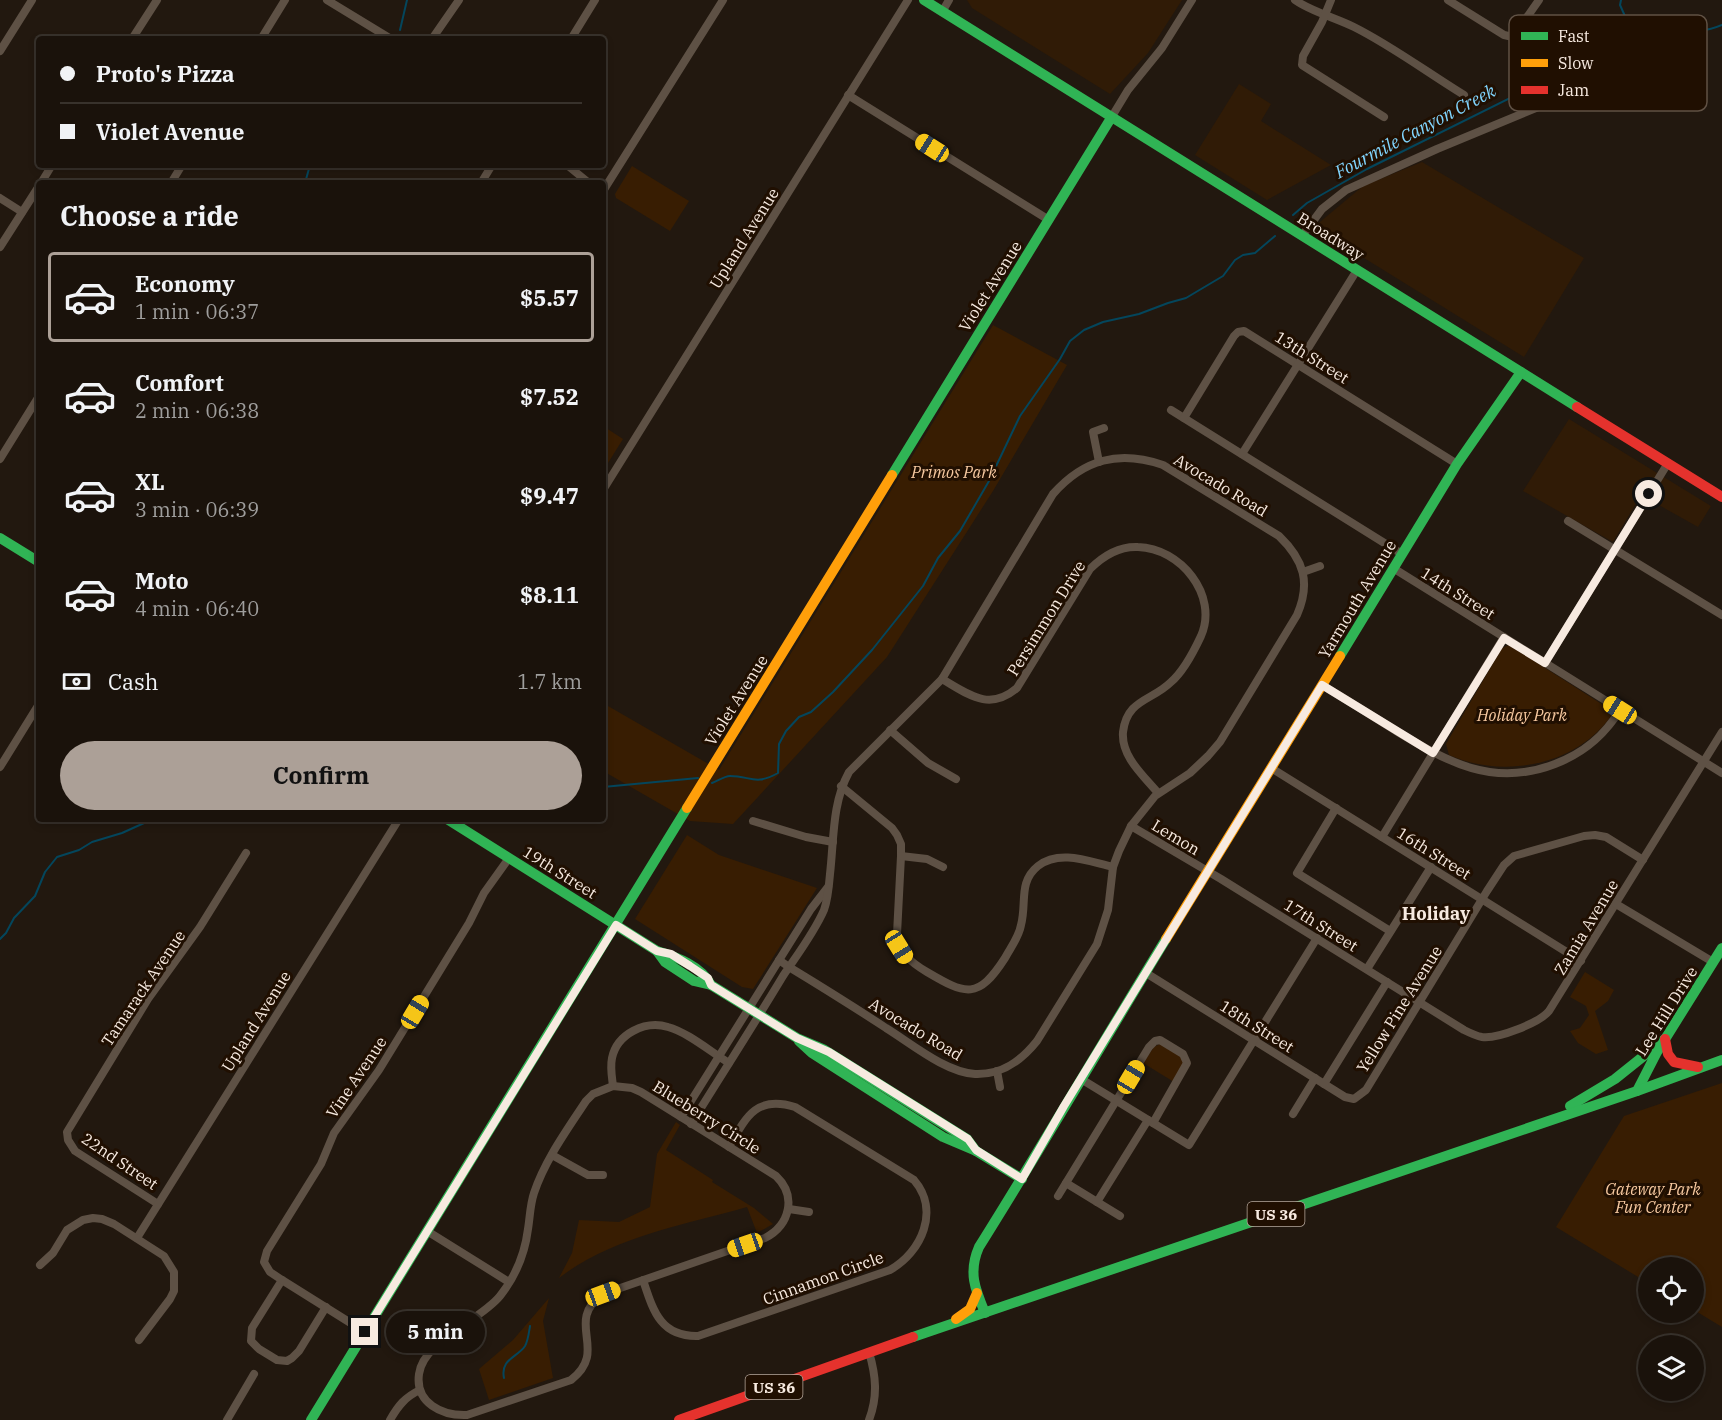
<!DOCTYPE html>
<meta charset="utf-8">
<style>
:root{--surface:#1a120b;--page:#231b14;--text:#f1f3f6;--muted:#9f9e9d;--line:#38322c;--accent:#aca097}
body{margin:0;font-family:"IBM Plex Serif",serif;background:var(--page);color:var(--text);height:100vh;display:flex;flex-direction:column;font-size:22px;white-space:nowrap}
*{box-sizing:border-box;margin:0}
p{font-size:20px;color:var(--muted)}
.icon{flex:none;width:33px;height:33px;fill:none;stroke:currentColor;stroke-width:2;stroke-linecap:round;stroke-linejoin:round}
.map{position:relative;flex:1;overflow:hidden}
.side{position:absolute;left:36px;top:180px;width:570px;height:642px;display:flex;flex-direction:column;background:var(--surface);border-radius:6px;box-shadow:0 3px 9px #0003,0 0 0 2px var(--line)}
.side>*{flex:none}
.banner{position:absolute;left:36px;top:36px;width:570px;height:132px;border-radius:6px;box-shadow:0 3px 9px #0003,0 0 0 2px var(--line);display:grid;align-content:center;height:132px;padding:0 24px;background:var(--surface)}
.fabs{position:absolute;left:1638px;top:1257px;display:grid;gap:12px}
.fabs a{display:grid;place-items:center;width:66px;height:66px;border-radius:50%;background:var(--surface);box-shadow:0 3px 9px #0003,0 0 0 2px var(--line);font-size:30px}
.end{position:absolute;width:27px;height:27px;margin:-14px;border:8px solid #f7eae0;background:#111;box-shadow:0 0 0 3px #111}
.from{border-radius:50%}
.bubble{position:absolute;height:42px;border-radius:21px;background:var(--surface);box-shadow:0 3px 9px #0003,0 0 0 2px var(--line);font-size:20px;font-weight:700;line-height:42px;text-align:center}
.car{position:absolute;width:18px;height:36px;margin:-18px -9px;border-radius:8px;box-shadow:0 0 4px 2px #0007;background:linear-gradient(#f5c518 24%,#345 0 40%,#f5c518 0 76%,#345 0 86%,#f5c518 0)}
.banner b{display:flex;align-items:center;gap:21px;height:57px;font-size:22px}
.banner b+b{border-top:2px solid var(--line)}
.banner i{width:15px;height:15px;background:var(--text)}
ul{padding:0;list-style:none}
li{display:flex;align-items:center;gap:18px;height:90px;margin:0 12px 9px;padding:0 12px;border:3px solid transparent;border-radius:6px}
li div{flex:1}
li b{display:block;font-size:22px}
li em{font-style:normal;font-weight:700}
li.active{border-color:var(--accent)}
li>.icon{width:54px;height:54px;stroke-width:1.5}
h2{padding:0 24px;font-size:27px;line-height:72px}
.pay{display:flex;align-items:center;gap:15px;height:66px;padding:0 24px;font-size:22px}
.pay p{margin-inline-start:auto}
.primary-button{display:flex;gap:12px;margin-top:auto;padding:12px 24px}
.primary-button a{flex:1;height:69px;border-radius:36px;background:var(--accent);color:#111;font-size:24px;font-weight:700;line-height:69px;text-align:center}
.map>svg:first-child{display:block}
</style>
<div class="map">
<svg width="1722" height="1420" viewBox="0 0 1722 1420">
<rect width="100%" height="100%" fill="#22180f"/>
<g fill="#301b06">
<path d="M967 0H1182L1148 53 1110 94 972 8Z"/>
<path d="M1239 84 1271 104 1261 121 1331 165 1267 200 1195 155Z"/>
<path d="M1422 162 1584 258 1524 357 1314 227 1363 186Z"/>
<path d="M1569 419 1711 506 1698 527 1641 495 1613 542 1523 491Z"/>
</g>
<g fill="#381d02">
<path d="M632 166 689 201 670 231 616 198 615 194Z"/>
<path d="M993 325 1067 365 993 491 887 657 733 824 690 821 603 771V714L608 706 719 770Z"/>
<path d="M603 426 623 439 603 471Z"/>
<path d="M1509 645 1614 712C1579 765 1505 780 1449 755L1446 744 1502 648Z"/>
<path d="M687 835 719 855 817 888 753 989 742 987 635 919Z"/>
<path d="M1585 972 1614 990 1608 1001 1595 1011 1608 1050 1596 1054 1578 1043 1570 1031 1580 1028 1589 1015 1586 1006 1570 997Z"/>
<path d="M1160 1044 1183 1058V1065L1174 1082 1143 1063 1154 1047Z"/>
<path d="M1722 1083V1327L1694 1310V1268H1648V1283L1556 1227 1624 1116Z"/>
<path d="M676 1122 680 1125 666 1150 713 1180 712 1182 754 1208 773 1224 757 1233 747 1207C684 1225 612 1237 559 1278L572 1253 579 1220 619 1222 650 1207 657 1154Z"/>
<path d="M549 1298 543 1321 553 1378 489 1400 479 1369 513 1340Z"/>
</g>
<g fill="none" stroke-linecap="round" stroke-linejoin="round">
<g stroke="#04465c" stroke-width="2">
<path d="M1621 0 1620 5 1629 25"/>
<path d="M400 30 407 0"/>
<path d="M305 183 310 165"/>
<path d="M1293 215 1307 203 1367 169 1585 61C1606 47 1632 36 1658 34 1680 32 1701 34 1722 25"/>
<path d="M712 783C717 781 725 776 730 776 751 776 755 786 778 773L779 744 786 731 799 717 811 712 833 692 872 650 923 586 938 558 960 531 989 481 1020 416 1060 359 1070 341 1084 330 1103 322 1139 314 1168 303 1186 298 1223 276 1235 260 1243 255 1255 253 1275 236"/>
<path d="M603 787 698 778"/>
<path d="M0 939 6 933 14 918 35 896 45 872 57 857 79 850 92 842 122 833 153 819"/>
<path d="M504 1378C500 1359 518 1357 525 1346 528 1341 529 1332 530 1326"/>
</g>
<g stroke="#5e5145" stroke-width="8">
<path d="M327 0 391 39"/>
<path d="M1295 0C1310 11 1336 18 1354 27 1392 46 1428 73 1464 95"/>
<path d="M1331 0 1322 22 1303 56 1302 65 1384 117"/>
<path d="M1448 0 1504 35 1513 37 1539 0"/>
<path d="M942 12 949 0"/>
<path d="M132 39 157 0"/>
<path d="M261 39 285 0"/>
<path d="M432 39 459 0"/>
<path d="M571 39 595 0"/>
<path d="M0 51 32 0"/>
<path d="M848 95 1049 220"/>
<path d="M1111 118 1128 90 1162 48 1192 0"/>
<path d="M567 165 589 183"/>
<path d="M41 183 52 165"/>
<path d="M171 183 182 165"/>
<path d="M481 183 492 165"/>
<path d="M603 191 723 0"/>
<path d="M0 198 22 212"/>
<path d="M1302 236 1322 209 1346 190 1437 149 1548 103"/>
<path d="M0 247 39 186"/>
<path d="M1171 410 1402 554"/>
<path d="M1184 418 1234 336 1238 332 1244 331 1457 464"/>
<path d="M1242 454 1357 270"/>
<path d="M0 459 39 396"/>
<path d="M1099 462 1093 432 1104 428"/>
<path d="M603 490 908 0"/>
<path d="M1568 521 1722 615"/>
<path d="M1393 568 1722 773"/>
<path d="M1303 572 1320 566"/>
<path d="M1545 663 1668 463"/>
<path d="M942 679C968 694 989 712 1017 688L1090 569C1103 556 1118 546 1138 547 1180 548 1219 595 1201 636 1194 651 1184 671 1171 682 1152 701 1127 699 1123 732 1121 757 1144 776 1158 793"/>
<path d="M1322 685C1347 700 1371 715 1396 731 1448 762 1493 788 1555 764 1584 753 1604 736 1620 710"/>
<path d="M890 730 928 763 956 779"/>
<path d="M0 767 39 704"/>
<path d="M1271 768 1581 961"/>
<path d="M841 786 892 828 897 835 901 844V856L897 934C901 954 910 962 927 972 966 995 978 1000 1005 958 1011 947 1019 937 1021 925 1027 903 1018 882 1038 866 1060 849 1090 862 1113 867"/>
<path d="M1336 808 1297 873 1390 931"/>
<path d="M753 821 806 837 833 842"/>
<path d="M1131 826 1221 879 1464 1030C1470 1033 1476 1036 1482 1037 1498 1039 1539 1023 1549 1011L1722 732"/>
<path d="M1382 837 1504 637"/>
<path d="M901 856 927 859 943 867"/>
<path d="M1616 904 1713 962"/>
<path d="M1367 969 1431 867"/>
<path d="M1146 973 1345 1097 1354 1099 1366 1090 1487 891 1504 865 1514 856 1584 836 1595 835 1606 837 1643 860"/>
<path d="M997 1071 1000 1087"/>
<path d="M1081 1079 1189 1145 1317 938"/>
<path d="M1324 1084 1387 982"/>
<path d="M613 1086 632 1088 641 1092 776 1176C797 1196 790 1225 765 1238L603 1294C563 1322 610 1350 571 1380L467 1415C442 1416 415 1403 419 1374 423 1341 480 1321 500 1296 515 1277 525 1253 528 1229 530 1217 530 1205 534 1193 545 1160 567 1130 586 1101L593 1094Z"/>
<path d="M613 1086C612 1077 610 1068 612 1058 617 1034 645 1020 668 1027 687 1032 711 1052 729 1063"/>
<path d="M1293 1114 1315 1078"/>
<path d="M681 1117 811 909 828 887"/>
<path d="M691 1124C722 1074 753 1026 783 976 797 955 814 933 824 910 828 899 829 886 830 874 834 839 832 803 849 772L942 679 1053 494C1084 459 1119 450 1163 465L1279 536C1304 560 1311 583 1297 615L1220 742 1208 756 1190 773 1155 796 1131 826 1119 851 1113 867 1108 910 1097 944 1037 1041C1021 1061 1002 1075 975 1074 945 1072 912 1044 886 1028 854 1007 822 987 789 967L779 960"/>
<path d="M552 1155 588 1175H603"/>
<path d="M1066 1183 1120 1216"/>
<path d="M1058 1196 1149 1047 1155 1041 1160 1040 1183 1054 1187 1063 1153 1123"/>
<path d="M1097 1202 1148 1120"/>
<path d="M158 1204 75 1151 68 1140 67 1132 148 999 200 927 246 853"/>
<path d="M789 1209 809 1212"/>
<path d="M427 1231 509 1282"/>
<path d="M137 1238 399 819"/>
<path d="M40 1265 53 1253 67 1230 83 1220 93 1218 102 1219 114 1224 164 1256 174 1272V1291L170 1299 139 1340"/>
<path d="M282 1280 252 1328 251 1341 259 1349 277 1360 287 1361 292 1358 299 1351 326 1307"/>
<path d="M643 1280C653 1310 660 1337 698 1336L890 1270C922 1252 940 1210 914 1180L795 1107C756 1095 746 1117 729 1147"/>
<path d="M365 1332 282 1280 270 1272 264 1262 267 1251 321 1164 334 1133 379 1070 469 923 484 893 509 858"/>
<path d="M869 1352C876 1376 878 1396 869 1420"/>
<path d="M227 1420 254 1374"/>
<path d="M390 1420C398 1406 405 1397 420 1390"/>
</g>
<g stroke="#30b455" stroke-width="10">
<path d="M924 0 1577 407"/>
<path d="M892 475 1111 118"/>
<path d="M0 538 39 562"/>
<path d="M1340 656 1457 464 1521 372"/>
<path d="M447 819 657 951C677 957 701 966 711 985"/>
<path d="M657 951 665 962 694 981 711 985 797 1038 823 1049 967 1139 976 1151"/>
<path d="M799 1041 812 1053 943 1137 976 1151 1022 1179"/>
<path d="M1637 1091 1657 1052 1722 948"/>
<path d="M1570 1106 1615 1079 1665 1039"/>
<path d="M985 1313C975 1289 968 1272 979 1247 1043 1145 1103 1042 1166 939"/>
<path d="M913 1337 1637 1091 1722 1060"/>
<path d="M311 1420 687 808"/>
</g>
<g stroke="#ff9f0a" stroke-width="10">
<path d="M687 808 892 475"/>
<path d="M1166 939 1340 656"/>
<path d="M956 1319 970 1309 977 1293"/>
</g>
<g stroke="#e5322d" stroke-width="10">
<path d="M1577 407 1722 497"/>
<path d="M1665 1039 1668 1054 1674 1062 1698 1067"/>
<path d="M679 1420 913 1337"/>
</g>
</g>
<g fill="none" stroke-linecap="round" stroke-linejoin="round">
<path stroke="#f7eae0" stroke-width="8" d="M365 1332 616 925 657 951 671 954 690 966 708 978 711 985 797 1038 829 1052 968 1139 976 1150 1022 1179 1064 1106 1322 685 1433 753 1504 638 1545 663 1649 494"/>
</g>
<g text-anchor="middle" dominant-baseline="central" stroke-width="6" stroke-linejoin="round" paint-order="stroke">
<g fill="#200f01" stroke="#b6a89d" stroke-width="1.5">
<rect x="1247.5" y="1202" width="57" height="24" rx="4.5"/>
<rect x="745.5" y="1375" width="57" height="24" rx="4.5"/>
</g>
<g font-size="15" font-weight="bold" fill="#f7eae0">
<text x="1276" y="1214">US 36</text>
<text x="774" y="1387">US 36</text>
</g>
<g font-size="16" fill="#f7eae0" stroke="#200f01">
<text transform="translate(1331 236) rotate(32)">Broadway</text>
<text transform="translate(744 238) rotate(-58)">Upland Avenue</text>
<text transform="translate(990 286) rotate(-58)">Violet Avenue</text>
<text transform="translate(1312 357) rotate(32)">13th Street</text>
<text transform="translate(1221 485) rotate(31)">Avocado Road</text>
<text transform="translate(1458 593) rotate(32)">14th Street</text>
<text transform="translate(1357 599) rotate(-59)">Yarmouth Avenue</text>
<text transform="translate(1046 618) rotate(-58)">Persimmon Drive</text>
<text transform="translate(736 700) rotate(-58)">Violet Avenue</text>
<text transform="translate(1176 837) rotate(31)">Lemon</text>
<text transform="translate(1434 853) rotate(32)">16th Street</text>
<text transform="translate(560 872) rotate(32)">19th Street</text>
<text transform="translate(1321 925) rotate(32)">17th Street</text>
<text transform="translate(1586 927) rotate(-59)">Zamia Avenue</text>
<text transform="translate(143 988) rotate(-56)">Tamarack Avenue</text>
<text transform="translate(1399 1009) rotate(-58)">Yellow Pine Avenue</text>
<text transform="translate(1666 1011) rotate(-58)">Lee Hill Drive</text>
<text transform="translate(256 1021) rotate(-58)">Upland Avenue</text>
<text transform="translate(1257 1026) rotate(32)">18th Street</text>
<text transform="translate(916 1029) rotate(31)">Avocado Road</text>
<text transform="translate(356 1077) rotate(-56)">Vine Avenue</text>
<text transform="translate(707 1117) rotate(32)">Blueberry Circle</text>
<text transform="translate(120 1161) rotate(34)">22nd Street</text>
<text transform="translate(823 1278) rotate(-20)">Cinnamon Circle</text>
</g>
<g font-size="16" font-style="italic" fill="#f7c9a0" stroke="#200f01">
<text x="954" y="472">Primos Park</text>
<text x="1522" y="715">Holiday Park</text>
<text x="1653" y="1189">Gateway Park<tspan x="1653" dy="18">Fun Center</tspan></text>
</g>
<g font-size="18" font-style="italic" fill="#81d5fe" stroke="#200f01">
<text transform="translate(1415 131) rotate(-28)">Fourmile Canyon Creek</text>
</g>
<g font-size="18" font-weight="bold" fill="#f7eae0" stroke="#200f01">
<text x="1436" y="913">Holiday</text>
</g>
</g>
<rect x="1509" y="15" width="198" height="96" rx="9" fill="#200f01" stroke="#605144" stroke-width="1.5"/>
<rect x="1521" y="32" width="27" height="8" fill="#30b455"/>
<rect x="1521" y="59" width="27" height="8" fill="#ff9f0a"/>
<rect x="1521" y="86" width="27" height="8" fill="#e5322d"/>
<g font-size="16" fill="#f7eae0">
<text x="1558" y="42">Fast</text>
<text x="1558" y="69">Slow</text>
<text x="1558" y="96">Jam</text>
</g>
</svg>
<div class="fabs">
<a><svg class="icon" aria-label="locate" viewBox="0 0 24 24"><circle cx="12" cy="12" r="6"/><path d="M12 2v4M12 18v4M2 12h4M18 12h4"/></svg></a>
<a><svg class="icon" aria-label="layers" viewBox="0 0 24 24"><path d="M12 4l9 5-9 5-9-5zM3 14l9 5 9-5"/></svg></a>
</div>
<i class="end from" style="left:1649px;top:494px"></i>
<i class="end" style="left:365px;top:1332px"></i>
<div class="bubble" style="left:386px;top:1311px;width:99px">5 min</div>
<i class="car" style="left:932px;top:148px;rotate:302deg"></i>
<i class="car" style="left:1620px;top:710px;rotate:302deg"></i>
<i class="car" style="left:899px;top:947px;rotate:148deg"></i>
<i class="car" style="left:415px;top:1012px;rotate:31deg"></i>
<i class="car" style="left:1131px;top:1077px;rotate:31deg"></i>
<i class="car" style="left:745px;top:1245px;rotate:251deg"></i>
<i class="car" style="left:603px;top:1294px;rotate:70deg"></i>
<div class="banner">
<b><i class="from"></i>Proto's Pizza</b>
<b><i></i>Violet Avenue</b>
</div>
<section class="side">
<h2>Choose a ride</h2>
<ul>
<li class="active"><svg class="icon" aria-label="car" viewBox="0 0 24 24"><path d="M5 17H2v-5l4-1 3-4h7l3 4 3 1v5h-3M9 17h6M6 11h13"/><circle cx="7" cy="17" r="2"/><circle cx="17" cy="17" r="2"/></svg><div><b>Economy</b><p>1 min · 06:37</p></div><em>$5.57</em></li>
<li><svg class="icon" aria-label="car" viewBox="0 0 24 24"><path d="M5 17H2v-5l4-1 3-4h7l3 4 3 1v5h-3M9 17h6M6 11h13"/><circle cx="7" cy="17" r="2"/><circle cx="17" cy="17" r="2"/></svg><div><b>Comfort</b><p>2 min · 06:38</p></div><em>$7.52</em></li>
<li><svg class="icon" aria-label="car" viewBox="0 0 24 24"><path d="M5 17H2v-5l4-1 3-4h7l3 4 3 1v5h-3M9 17h6M6 11h13"/><circle cx="7" cy="17" r="2"/><circle cx="17" cy="17" r="2"/></svg><div><b>XL</b><p>3 min · 06:39</p></div><em>$9.47</em></li>
<li><svg class="icon" aria-label="car" viewBox="0 0 24 24"><path d="M5 17H2v-5l4-1 3-4h7l3 4 3 1v5h-3M9 17h6M6 11h13"/><circle cx="7" cy="17" r="2"/><circle cx="17" cy="17" r="2"/></svg><div><b>Moto</b><p>4 min · 06:40</p></div><em>$8.11</em></li>
</ul>
<div class="pay"><svg class="icon" aria-label="cash" viewBox="0 0 24 24"><path d="M3 7h18v10H3z"/><circle cx="12" cy="12" r="2"/></svg>Cash<p>1.7 km</p></div>
<div class="primary-button"><a>Confirm</a></div>
</section>
</div>
